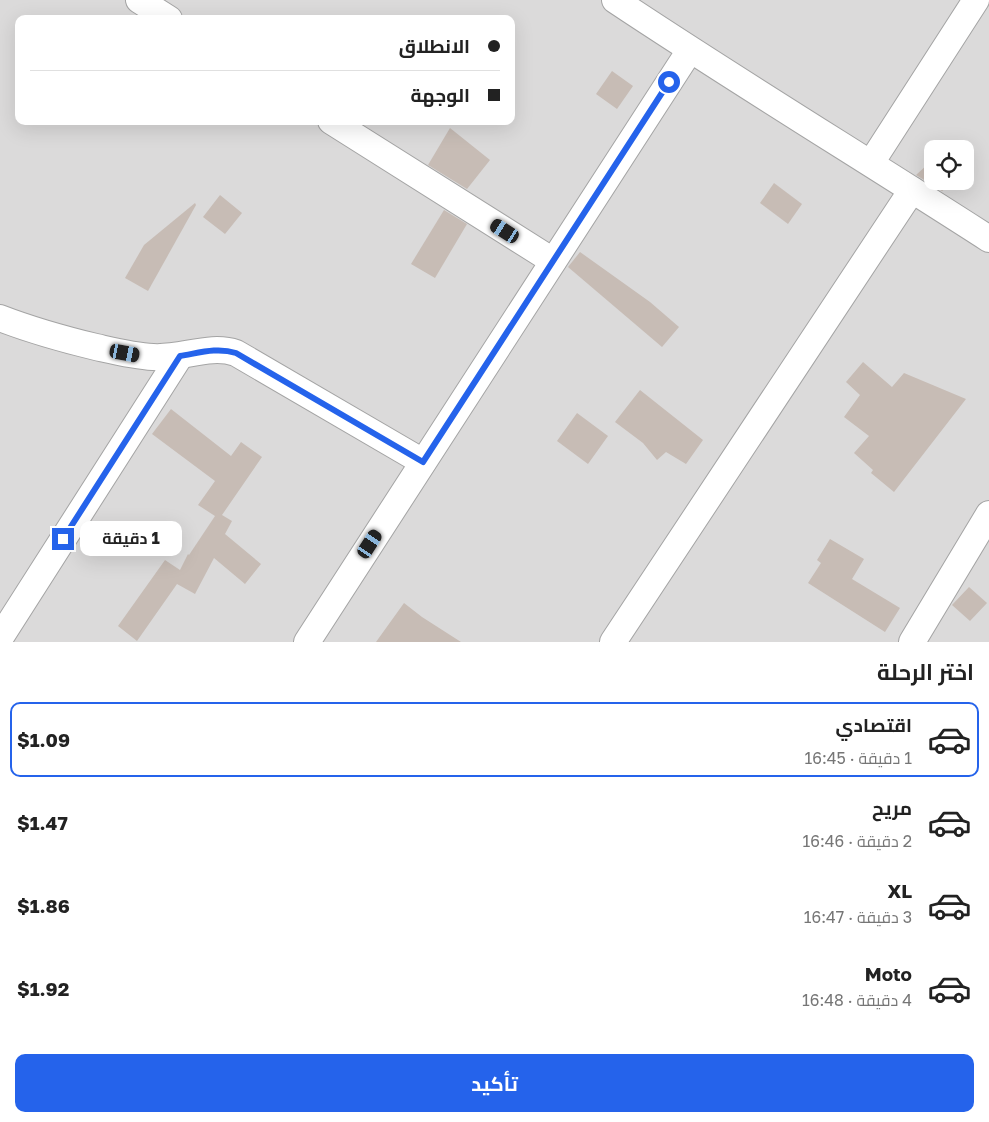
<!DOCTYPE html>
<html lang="ar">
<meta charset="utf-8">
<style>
:root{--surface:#fff;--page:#f2f2f2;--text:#222;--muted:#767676;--line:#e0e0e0;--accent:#2563eb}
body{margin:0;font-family:"Golos Text",Cairo,sans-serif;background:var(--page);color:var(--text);direction:rtl;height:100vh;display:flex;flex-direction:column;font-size:19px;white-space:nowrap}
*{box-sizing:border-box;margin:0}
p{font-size:16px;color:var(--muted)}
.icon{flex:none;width:28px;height:28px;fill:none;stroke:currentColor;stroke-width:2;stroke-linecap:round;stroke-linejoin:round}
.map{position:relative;height:642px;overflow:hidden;direction:ltr}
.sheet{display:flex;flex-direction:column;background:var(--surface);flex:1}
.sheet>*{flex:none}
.guide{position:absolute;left:15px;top:15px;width:500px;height:110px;border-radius:10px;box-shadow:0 5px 20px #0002;direction:rtl;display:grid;align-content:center;height:110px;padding:0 15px;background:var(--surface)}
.tools{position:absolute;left:924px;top:140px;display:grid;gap:10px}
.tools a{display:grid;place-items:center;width:50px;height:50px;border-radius:10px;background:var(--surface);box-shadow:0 5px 20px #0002;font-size:25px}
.end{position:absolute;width:22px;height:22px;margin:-11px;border:6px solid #2563eb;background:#fff;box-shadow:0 0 0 2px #fff}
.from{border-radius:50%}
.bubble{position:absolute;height:35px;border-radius:10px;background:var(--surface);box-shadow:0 5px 20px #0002;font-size:16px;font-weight:700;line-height:35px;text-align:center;direction:rtl}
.car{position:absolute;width:15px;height:30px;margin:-15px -8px;border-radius:6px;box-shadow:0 0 4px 1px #0007;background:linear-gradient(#222 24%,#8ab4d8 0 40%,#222 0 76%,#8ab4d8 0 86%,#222 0)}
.guide b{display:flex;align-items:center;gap:18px;height:48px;font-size:19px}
.guide b+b{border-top:1px solid var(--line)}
.guide i{width:12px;height:12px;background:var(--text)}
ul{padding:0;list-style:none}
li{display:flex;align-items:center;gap:15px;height:75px;margin:0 10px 8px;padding:0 5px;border:2px solid transparent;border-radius:10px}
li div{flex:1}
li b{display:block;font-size:19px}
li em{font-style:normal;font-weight:700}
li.current{border-color:var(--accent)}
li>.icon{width:45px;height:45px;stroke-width:1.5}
h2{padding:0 15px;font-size:22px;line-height:60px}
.button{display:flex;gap:10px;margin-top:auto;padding:10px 15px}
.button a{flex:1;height:58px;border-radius:10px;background:var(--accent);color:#fff;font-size:20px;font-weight:700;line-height:58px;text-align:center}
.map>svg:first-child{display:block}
</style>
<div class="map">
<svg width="989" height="642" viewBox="0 0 989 642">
<rect width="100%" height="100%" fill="#efebe2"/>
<path fill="#dbdada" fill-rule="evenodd" d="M0 0H989V642H0ZM19 19H511V121H19ZM932 149H965V181H932Z"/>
<g fill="#c7bcb5">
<path d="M612 71 633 86 617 109 596 94Z"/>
<path d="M450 128 490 160 467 189 428 165Z"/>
<path d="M928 164 932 168V181H945L949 186 942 191 916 175Z"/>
<path d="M774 183 802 204 788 224 760 203Z"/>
<path d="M220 195 242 213 225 234 203 217Z"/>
<path d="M195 203 196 205 148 291 125 278 144 245Z"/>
<path d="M444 210 467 224 435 278 411 264Z"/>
<path d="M580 252 650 302 679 327 662 347 568 267Z"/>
<path d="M863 362 892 387 904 373 966 399 894 492 871 473 873 470 854 453 869 436 844 417 860 395 846 382Z"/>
<path d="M640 390 703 440 686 464 666 452 657 460 643 443 615 422Z"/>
<path d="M171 409 231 456 241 442 262 457 222 515 232 521 225 534 261 564 245 584 214 558 195 594 177 584 137 641 118 626 165 560 180 570 188 554 189 555 215 516 198 505 215 481 152 434Z"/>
<path d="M577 413 608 436 588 464 557 441Z"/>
<path d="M830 539 864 559 852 579 900 608 885 632 808 583 821 563 817 560Z"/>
<path d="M969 587 987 603 970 621 952 605Z"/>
<path d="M404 603 422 617 461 642H376Z"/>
</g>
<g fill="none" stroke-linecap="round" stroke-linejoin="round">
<g stroke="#a4a4a4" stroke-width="28">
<g id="street">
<path d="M139 0 169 19"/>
<path d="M615 0C738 82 865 159 989 239"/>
<path d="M331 121 553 261"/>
<path d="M871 163 976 0"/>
<path d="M0 318C31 330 63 339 96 347 114 351 134 356 153 357 181 359 210 344 236 353L423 462"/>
<path d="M0 638 180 356"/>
<path d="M307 642 690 50"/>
<path d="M613 642 912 190"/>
<path d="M912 642 989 514"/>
</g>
</g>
<use href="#street" stroke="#fff" stroke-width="26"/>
</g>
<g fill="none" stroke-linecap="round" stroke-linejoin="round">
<path stroke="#2563eb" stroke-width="6" d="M63 539 180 356C199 353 217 347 236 353L423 462 669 82"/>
</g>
</svg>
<div class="tools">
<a><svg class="icon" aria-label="locate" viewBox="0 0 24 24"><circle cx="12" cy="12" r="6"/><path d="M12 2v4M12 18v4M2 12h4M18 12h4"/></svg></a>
</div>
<i class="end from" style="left:669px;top:82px"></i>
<i class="end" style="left:63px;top:539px"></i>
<div class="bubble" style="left:80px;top:521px;width:102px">1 دقيقة</div>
<i class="car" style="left:505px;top:231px;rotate:302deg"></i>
<i class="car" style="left:125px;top:353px;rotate:101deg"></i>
<i class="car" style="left:370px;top:544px;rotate:33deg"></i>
<div class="guide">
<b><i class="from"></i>الانطلاق</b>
<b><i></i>الوجهة</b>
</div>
</div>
<section class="sheet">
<h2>اختر الرحلة</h2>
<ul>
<li class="current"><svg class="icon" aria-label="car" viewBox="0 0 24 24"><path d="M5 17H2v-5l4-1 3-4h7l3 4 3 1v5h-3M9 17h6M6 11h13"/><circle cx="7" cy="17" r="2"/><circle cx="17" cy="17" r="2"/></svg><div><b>اقتصادي</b><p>1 دقيقة · 16:45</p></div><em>$1.09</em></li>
<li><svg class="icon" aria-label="car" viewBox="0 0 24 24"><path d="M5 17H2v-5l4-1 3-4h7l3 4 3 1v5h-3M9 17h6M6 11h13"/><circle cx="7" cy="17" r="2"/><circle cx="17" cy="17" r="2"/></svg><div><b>مريح</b><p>2 دقيقة · 16:46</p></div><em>$1.47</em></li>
<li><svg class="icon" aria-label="car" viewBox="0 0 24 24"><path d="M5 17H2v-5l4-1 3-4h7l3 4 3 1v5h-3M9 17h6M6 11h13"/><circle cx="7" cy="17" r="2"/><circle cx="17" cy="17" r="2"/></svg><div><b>XL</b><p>3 دقيقة · 16:47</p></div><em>$1.86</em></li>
<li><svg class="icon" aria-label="car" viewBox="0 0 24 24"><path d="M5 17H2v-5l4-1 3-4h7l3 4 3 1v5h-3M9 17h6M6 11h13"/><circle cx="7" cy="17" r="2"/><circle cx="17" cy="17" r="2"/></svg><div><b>Moto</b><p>4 دقيقة · 16:48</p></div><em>$1.92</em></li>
</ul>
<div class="button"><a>تأكيد</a></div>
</section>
